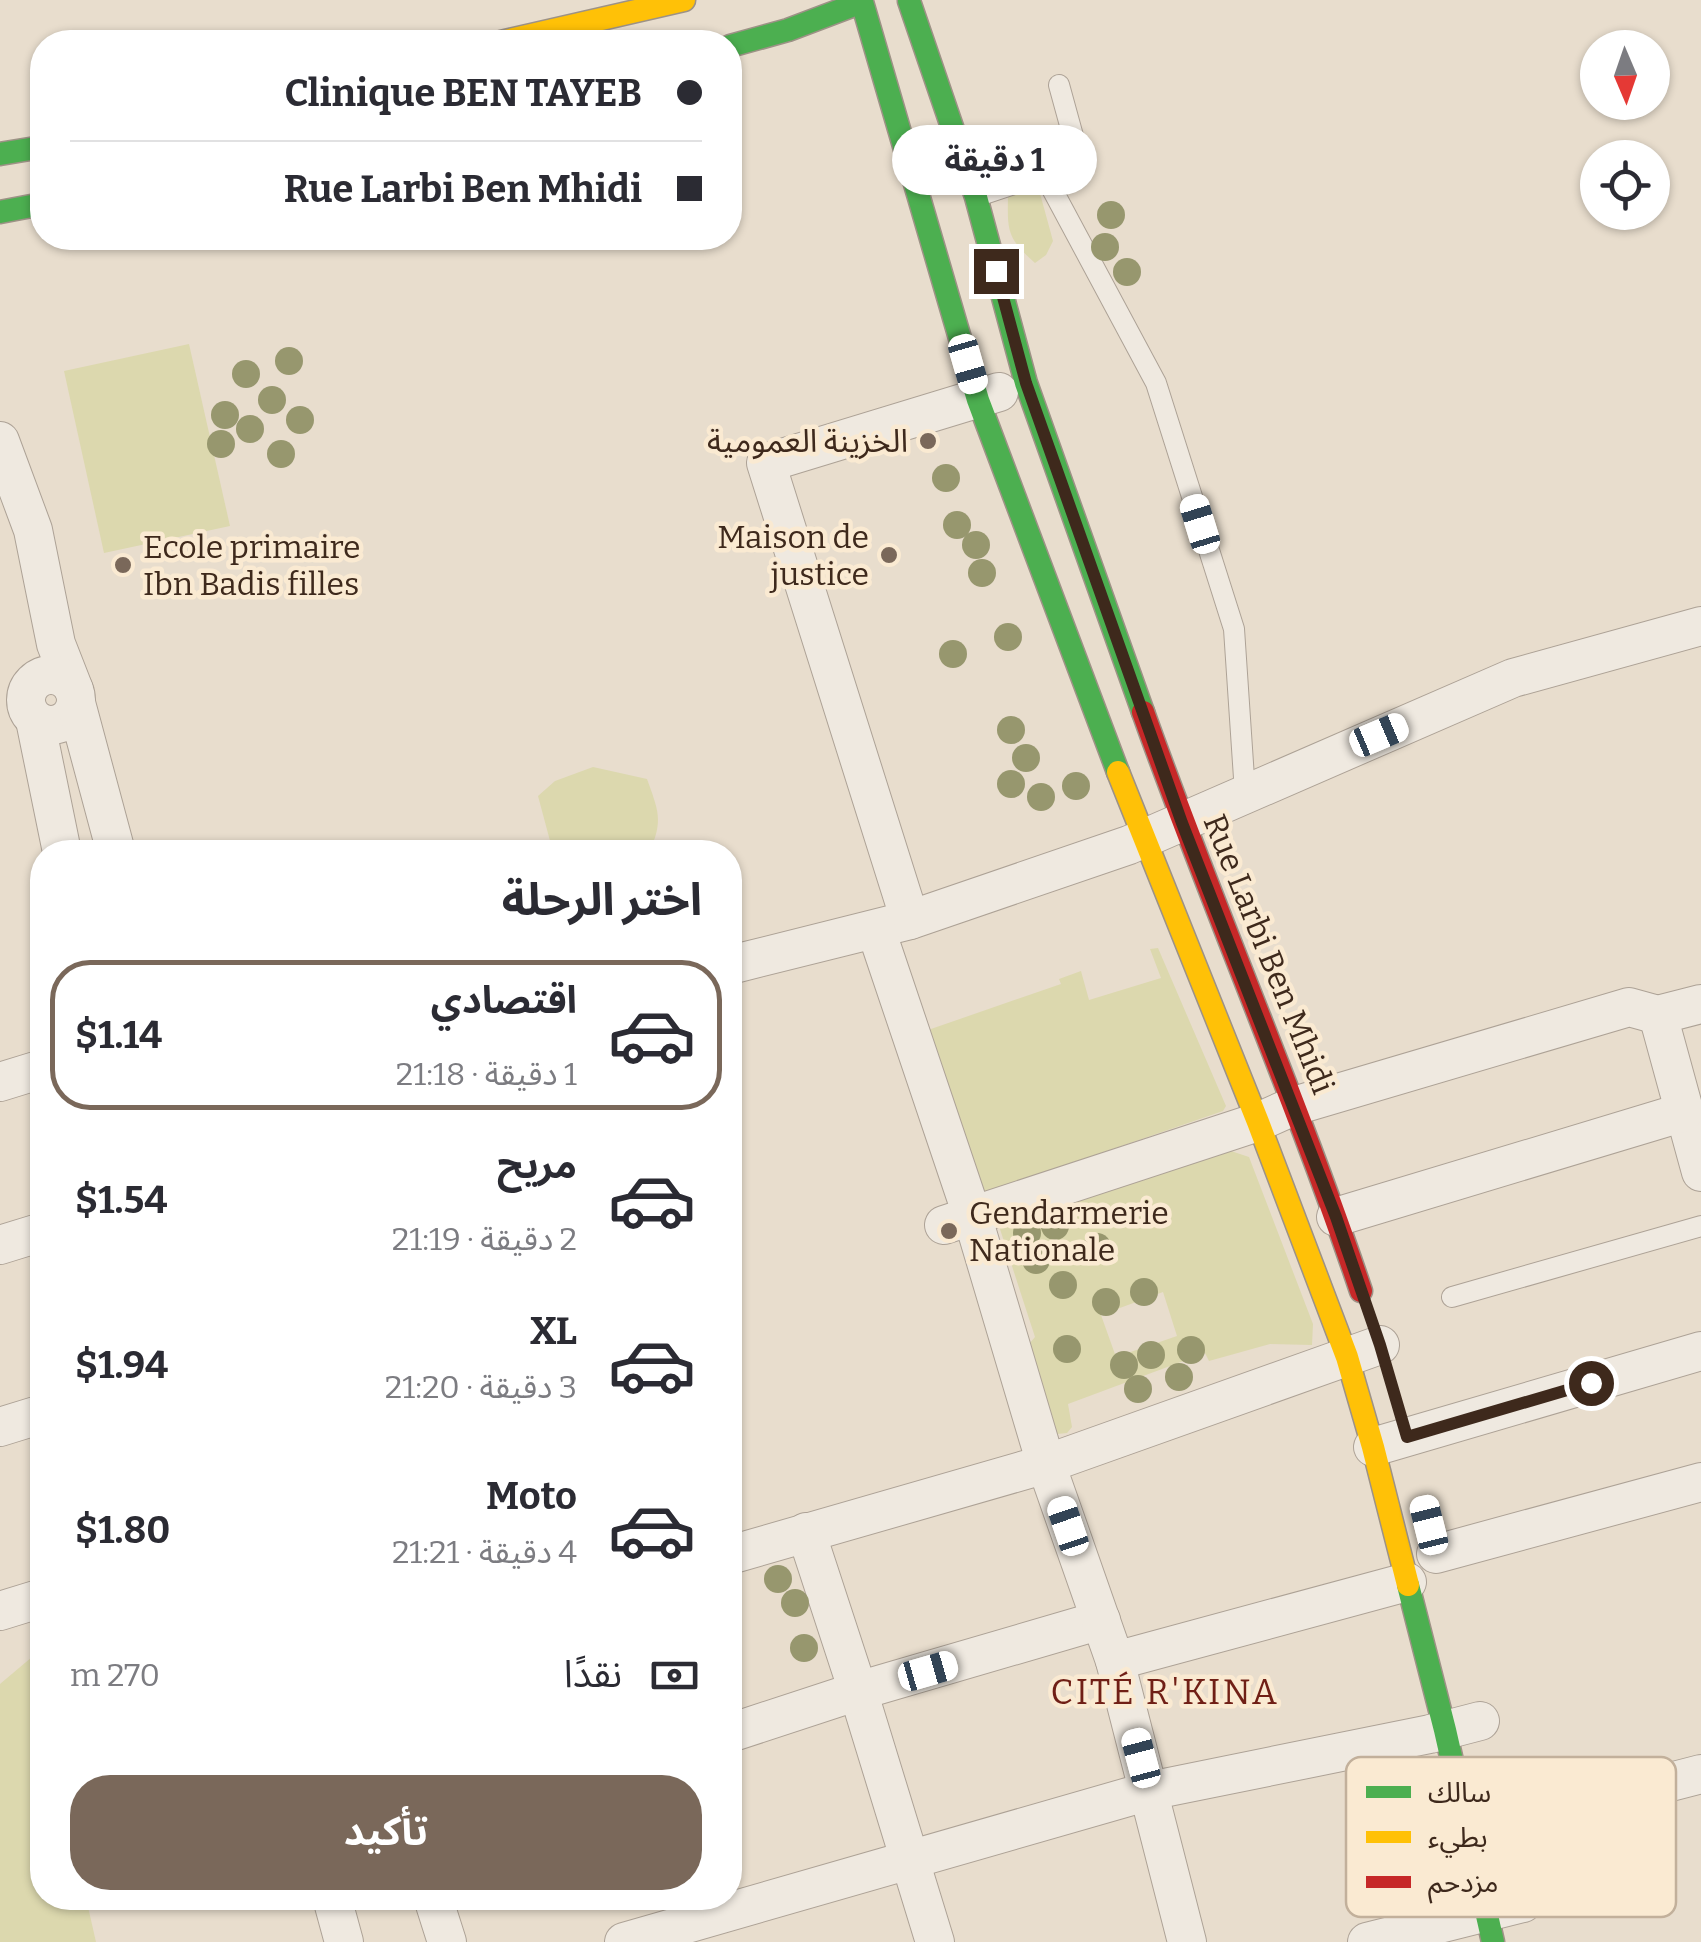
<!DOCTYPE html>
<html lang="ar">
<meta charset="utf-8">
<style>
:root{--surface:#fff;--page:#f2f2f3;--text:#2b2b33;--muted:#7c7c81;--line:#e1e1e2;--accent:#7a685a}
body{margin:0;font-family:Bitter,"Noto Sans Arabic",serif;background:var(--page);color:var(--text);direction:rtl;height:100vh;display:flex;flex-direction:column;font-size:38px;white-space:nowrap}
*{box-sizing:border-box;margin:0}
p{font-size:32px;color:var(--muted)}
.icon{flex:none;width:55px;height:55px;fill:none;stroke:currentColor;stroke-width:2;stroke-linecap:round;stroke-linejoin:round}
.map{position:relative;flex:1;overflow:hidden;direction:ltr}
.details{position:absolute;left:30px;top:840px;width:712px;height:1070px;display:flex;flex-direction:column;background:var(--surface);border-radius:40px;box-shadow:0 2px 8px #0004;direction:rtl}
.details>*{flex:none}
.hud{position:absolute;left:30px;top:30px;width:712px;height:220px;border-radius:40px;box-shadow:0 2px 8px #0004;direction:rtl;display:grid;align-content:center;height:220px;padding:0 40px;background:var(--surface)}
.needle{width:65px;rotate:178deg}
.buttons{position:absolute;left:1580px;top:30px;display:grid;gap:20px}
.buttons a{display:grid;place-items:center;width:90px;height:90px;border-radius:50%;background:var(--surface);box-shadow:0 2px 8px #0004;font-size:50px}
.end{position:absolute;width:45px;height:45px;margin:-22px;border:12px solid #3e291c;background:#fff;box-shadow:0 0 0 5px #fff}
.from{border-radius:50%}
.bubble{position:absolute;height:70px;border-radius:35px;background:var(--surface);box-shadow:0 2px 8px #0004;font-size:32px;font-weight:700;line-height:70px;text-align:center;direction:rtl}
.car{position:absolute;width:30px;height:60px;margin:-30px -15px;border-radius:12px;box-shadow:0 0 8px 2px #0007;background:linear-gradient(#fff 24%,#345 0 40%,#fff 0 76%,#345 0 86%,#fff 0)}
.hud b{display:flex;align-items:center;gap:35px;height:95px;font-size:38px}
.hud b+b{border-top:2px solid var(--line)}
.hud i{width:25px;height:25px;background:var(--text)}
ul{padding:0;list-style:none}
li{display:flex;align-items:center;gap:30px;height:150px;margin:0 20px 15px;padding:0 20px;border:5px solid transparent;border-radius:40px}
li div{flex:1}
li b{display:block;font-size:38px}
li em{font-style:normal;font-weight:700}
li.active{border-color:var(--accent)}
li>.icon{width:90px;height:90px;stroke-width:1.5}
h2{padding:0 40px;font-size:45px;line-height:120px}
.pay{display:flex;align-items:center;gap:25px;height:110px;padding:0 40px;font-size:38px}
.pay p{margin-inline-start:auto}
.button{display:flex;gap:20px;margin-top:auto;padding:20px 40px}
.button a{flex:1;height:115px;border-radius:40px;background:var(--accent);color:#fff;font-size:40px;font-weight:700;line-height:115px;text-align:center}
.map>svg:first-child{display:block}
</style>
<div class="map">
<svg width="1701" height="1942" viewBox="0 0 1701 1942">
<rect width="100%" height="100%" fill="#e8ddcd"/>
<g fill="#dcd8ae" fill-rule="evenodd">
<path d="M1038 186 1053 241 1046 255 1035 263C1004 236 1008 228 1008 190Z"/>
<path d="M189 344 230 526 104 553 64 371Z"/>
<path d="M593 767 647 779C658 810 664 821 649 852H553L538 796 555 781Z"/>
<path d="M1158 948 1226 1106 1223 1111 985 1193 928 1030 1061 984 1059 979 1081 971 1089 1000 1161 978 1150 949Z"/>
<path d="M1231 1151 1249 1157 1313 1324 1312 1345 1270 1344 1209 1361 1205 1353 1068 1404 1072 1427 1067 1433 1057 1434 1029 1344 1035 1337 999 1226ZM1163 1292 1177 1336 1116 1357 1101 1315Z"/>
<path d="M32 1657 42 1703V1898H86L96 1942H0V1684Z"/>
</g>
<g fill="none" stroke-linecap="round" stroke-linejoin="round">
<g stroke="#ada296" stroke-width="22">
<g id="lane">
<path d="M1044 174 1156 383 1234 629 1245 793"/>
<path d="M978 196 1044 174 1076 147 1059 85"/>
<path d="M1452 1297 1701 1226"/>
</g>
</g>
<g stroke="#ada296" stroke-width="40">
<g id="street">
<path d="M0 441 33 530 56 644 74 690"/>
<circle cx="51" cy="700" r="25"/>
<path d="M76 703 116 852"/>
<path d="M35 720 62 852"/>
<path d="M910 920 766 463 999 392"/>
<path d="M730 965 910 920 1129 845 1513 678 1701 626"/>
<path d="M1658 1015 1701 1172"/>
<path d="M0 1082 42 1069"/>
<path d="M1336 1217 1684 1112"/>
<path d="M944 1225 1258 1122 1294 1106 1629 1007 1658 1015 1701 1004"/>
<path d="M0 1245 42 1232"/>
<path d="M0 1427 42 1414"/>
<path d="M1373 1447 1701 1351"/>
<path d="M806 1532 858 1691 935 1942"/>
<path d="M1436 1554 1701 1482"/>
<path d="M730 1555 1046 1464 972 1215 876 930"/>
<path d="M0 1611 42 1598"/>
<path d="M1115 1661 1407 1582"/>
<path d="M730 1733 858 1691 1101 1620"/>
<path d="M1504 1825 1701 1774"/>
<path d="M332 1898 344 1942"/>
<path d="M433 1898 447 1942"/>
<path d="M624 1942 1149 1791 1430 1734 1480 1721"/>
<path d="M1187 1942 1115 1661 1046 1464 1380 1345"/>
<path d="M1367 1942 1523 1903"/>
</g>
</g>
<g stroke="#9d9286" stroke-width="25">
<g id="fast">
<path d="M909 1 976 197 1026 383 1143 712"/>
<path d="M730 46 788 30 862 2 978 400 1118 772"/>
<path d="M0 154 42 147"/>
<path d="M0 212 42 204"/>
<path d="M1408 1585 1445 1730 1493 1942"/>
</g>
</g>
<g stroke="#9d9286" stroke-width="25">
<g id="slow">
<path d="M501 42 684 0"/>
<path d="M1118 772 1258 1122 1347 1357 1373 1447 1408 1585"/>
</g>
</g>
<g stroke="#9d9286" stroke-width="25">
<path id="jam" d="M1143 712C1212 906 1295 1095 1361 1291"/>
</g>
<use href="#lane" stroke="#efe9e0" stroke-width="20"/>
<use href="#street" stroke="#efe9e0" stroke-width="38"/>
<use href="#fast" stroke="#4caf50" stroke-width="22"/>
<use href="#slow" stroke="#ffc107" stroke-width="22"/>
<use href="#jam" stroke="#c62828" stroke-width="22"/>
</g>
<g fill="#97976e">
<circle cx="1111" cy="215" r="14"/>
<circle cx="1105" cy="247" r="14"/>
<circle cx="1127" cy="272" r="14"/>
<circle cx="289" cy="361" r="14"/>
<circle cx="246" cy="374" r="14"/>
<circle cx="272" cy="400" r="14"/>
<circle cx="225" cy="415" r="14"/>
<circle cx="300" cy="420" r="14"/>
<circle cx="250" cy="429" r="14"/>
<circle cx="221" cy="444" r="14"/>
<circle cx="281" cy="454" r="14"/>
<circle cx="946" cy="478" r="14"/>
<circle cx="957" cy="525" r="14"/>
<circle cx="976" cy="545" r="14"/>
<circle cx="982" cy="573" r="14"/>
<circle cx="1008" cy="637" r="14"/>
<circle cx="953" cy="654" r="14"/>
<circle cx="1011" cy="730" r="14"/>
<circle cx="1026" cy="758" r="14"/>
<circle cx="1011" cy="784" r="14"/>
<circle cx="1076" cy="786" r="14"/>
<circle cx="1041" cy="797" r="14"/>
<circle cx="1055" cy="1226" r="14"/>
<circle cx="1027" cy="1233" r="14"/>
<circle cx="1097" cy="1247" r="14"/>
<circle cx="1036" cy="1260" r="14"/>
<circle cx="1063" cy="1285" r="14"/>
<circle cx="1144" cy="1292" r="14"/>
<circle cx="1106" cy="1302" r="14"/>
<circle cx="1067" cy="1349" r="14"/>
<circle cx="1191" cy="1350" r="14"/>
<circle cx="1151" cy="1355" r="14"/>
<circle cx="1124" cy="1365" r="14"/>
<circle cx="1179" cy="1377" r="14"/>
<circle cx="1138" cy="1389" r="14"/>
<circle cx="778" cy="1579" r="14"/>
<circle cx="795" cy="1603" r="14"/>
<circle cx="804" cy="1648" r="14"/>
</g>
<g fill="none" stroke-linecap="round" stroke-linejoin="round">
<path stroke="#3e291c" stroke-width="12" d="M996 271 1026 383 1182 823 1336 1217 1380 1345 1407 1437 1591 1383"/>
</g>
<g fill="#7a685a" stroke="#faead2" stroke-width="4">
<circle cx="928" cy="441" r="10"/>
<circle cx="889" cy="555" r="10"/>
<circle cx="123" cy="565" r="10"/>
<circle cx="949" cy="1231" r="10"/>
</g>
<g text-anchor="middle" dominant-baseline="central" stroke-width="9" stroke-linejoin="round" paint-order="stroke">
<g font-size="32" fill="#3e291c" stroke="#faead2" text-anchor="end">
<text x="908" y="441">الخزينة العمومية</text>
<text x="869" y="537">Maison de<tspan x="869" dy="37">justice</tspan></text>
<text x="143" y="547" text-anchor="start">Ecole primaire<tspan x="143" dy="37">Ibn Badis filles</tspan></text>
<text x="969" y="1213" text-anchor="start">Gendarmerie<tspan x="969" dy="37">Nationale</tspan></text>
</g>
<g font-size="32" fill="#3e291c" stroke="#faead2">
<text transform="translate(1269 954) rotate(68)">Rue Larbi Ben Mhidi</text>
</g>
<g font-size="35" letter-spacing="2.5" fill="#701f16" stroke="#faead2">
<text x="1165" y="1692">CITÉ R'KINA</text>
</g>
</g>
<rect x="1346" y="1757" width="330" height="160" rx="15" fill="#faead2" stroke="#c2b09b" stroke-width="2.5"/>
<rect x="1366" y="1786" width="45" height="12" fill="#4caf50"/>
<rect x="1366" y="1831" width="45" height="12" fill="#ffc107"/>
<rect x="1366" y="1876" width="45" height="12" fill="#c62828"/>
<g font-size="28" fill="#3e291c">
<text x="1428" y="1802">سالك</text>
<text x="1428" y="1847">بطيء</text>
<text x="1428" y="1892">مزدحم</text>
</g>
</svg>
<div class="buttons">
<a><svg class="needle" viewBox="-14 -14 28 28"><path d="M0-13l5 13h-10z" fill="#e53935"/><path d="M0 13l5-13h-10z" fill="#7c7c81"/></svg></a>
<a><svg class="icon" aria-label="locate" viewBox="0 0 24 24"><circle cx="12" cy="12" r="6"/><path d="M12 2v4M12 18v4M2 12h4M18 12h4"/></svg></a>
</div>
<i class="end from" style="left:1591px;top:1383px"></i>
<i class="end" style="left:996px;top:271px"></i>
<div class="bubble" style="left:892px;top:125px;width:205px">1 دقيقة</div>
<i class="car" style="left:968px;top:364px;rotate:164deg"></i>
<i class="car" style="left:1200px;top:524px;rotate:343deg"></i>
<i class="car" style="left:1379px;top:735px;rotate:67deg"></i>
<i class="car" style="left:1429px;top:1525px;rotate:346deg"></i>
<i class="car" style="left:1068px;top:1526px;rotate:341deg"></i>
<i class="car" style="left:928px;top:1671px;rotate:74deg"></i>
<i class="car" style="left:1141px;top:1758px;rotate:345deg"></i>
<div class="hud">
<b><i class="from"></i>Clinique BEN TAYEB</b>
<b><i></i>Rue Larbi Ben Mhidi</b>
</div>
<section class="details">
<h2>اختر الرحلة</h2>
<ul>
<li class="active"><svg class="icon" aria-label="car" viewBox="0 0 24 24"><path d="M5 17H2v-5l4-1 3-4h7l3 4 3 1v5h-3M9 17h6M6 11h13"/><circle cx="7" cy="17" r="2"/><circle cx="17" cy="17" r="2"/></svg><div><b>اقتصادي</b><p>1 دقيقة · 21:18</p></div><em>$1.14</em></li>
<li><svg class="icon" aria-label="car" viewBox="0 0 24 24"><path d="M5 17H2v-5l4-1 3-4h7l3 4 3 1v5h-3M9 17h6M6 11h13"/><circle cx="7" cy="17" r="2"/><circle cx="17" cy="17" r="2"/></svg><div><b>مريح</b><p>2 دقيقة · 21:19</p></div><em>$1.54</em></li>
<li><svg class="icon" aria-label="car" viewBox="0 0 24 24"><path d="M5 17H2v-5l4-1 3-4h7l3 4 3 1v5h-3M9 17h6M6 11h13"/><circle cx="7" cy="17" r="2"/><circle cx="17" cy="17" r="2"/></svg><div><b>XL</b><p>3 دقيقة · 21:20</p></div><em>$1.94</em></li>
<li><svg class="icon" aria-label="car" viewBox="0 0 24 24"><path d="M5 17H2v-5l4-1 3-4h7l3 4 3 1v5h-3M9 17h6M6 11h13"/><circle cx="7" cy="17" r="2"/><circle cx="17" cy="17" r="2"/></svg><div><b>Moto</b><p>4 دقيقة · 21:21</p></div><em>$1.80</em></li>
</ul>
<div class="pay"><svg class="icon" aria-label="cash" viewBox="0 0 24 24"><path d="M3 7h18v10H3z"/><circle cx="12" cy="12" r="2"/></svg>نقدًا<p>270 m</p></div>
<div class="button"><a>تأكيد</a></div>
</section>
</div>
